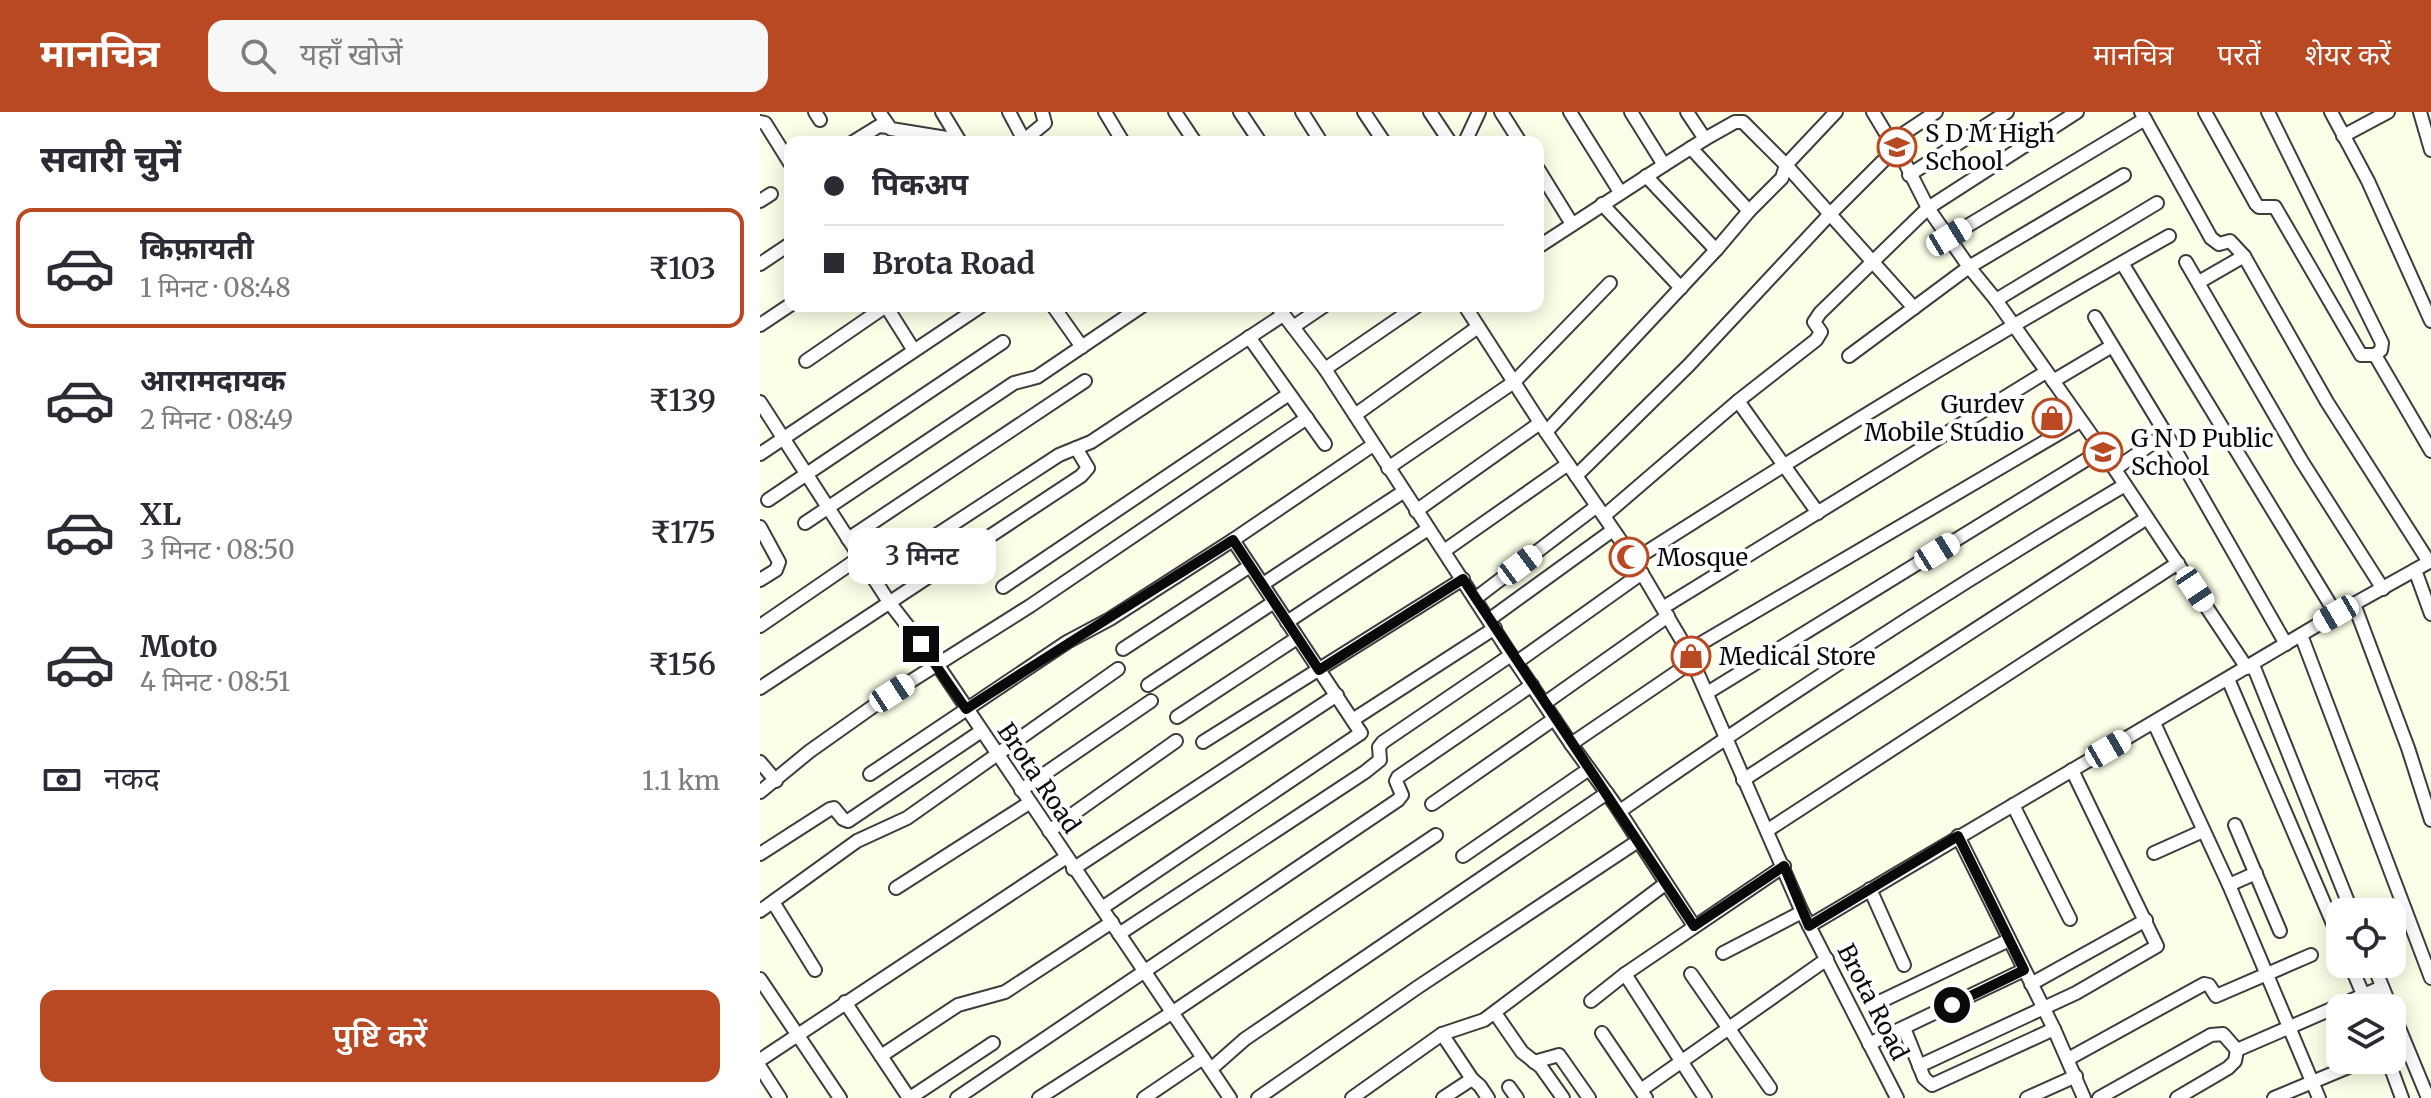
<!DOCTYPE html>
<html lang="hi">
<meta charset="utf-8">
<style>
:root{--surface:#fff;--page:#f7f7f7;--text:#2b2b33;--muted:#7c7c81;--line:#e1e1e2;--accent:#b94923}
body{margin:0;font-family:Merriweather,"Noto Sans Devanagari",serif;background:var(--page);color:var(--text);height:100vh;display:flex;flex-direction:column;font-size:30px;white-space:nowrap}
*{box-sizing:border-box;margin:0}
p{font-size:26px;color:var(--muted)}
.icon{flex:none;width:44px;height:44px;fill:none;stroke:currentColor;stroke-width:2;stroke-linecap:round;stroke-linejoin:round}
.map{position:relative;flex:1;overflow:hidden}
.drawer{display:flex;flex-direction:column;background:var(--surface);width:760px}
.drawer>*{flex:none}
.hud{position:absolute;left:24px;top:24px;width:760px;height:176px;border-radius:16px;box-shadow:0 4px 20px #0003;display:grid;align-content:center;height:176px;padding:0 40px;background:var(--surface)}
.controls{position:absolute;left:1566px;top:786px;display:grid;gap:16px}
.controls a{display:grid;place-items:center;width:80px;height:80px;border-radius:16px;background:var(--surface);box-shadow:0 4px 20px #0003;font-size:40px}
.end{position:absolute;width:36px;height:36px;margin:-18px;border:10px solid #0a0a0a;background:#fff;box-shadow:0 0 0 4px #fff}
.from{border-radius:50%}
.bubble{position:absolute;height:56px;border-radius:16px;background:var(--surface);box-shadow:0 4px 20px #0003;font-size:26px;font-weight:600;line-height:56px;text-align:center}
.car{position:absolute;width:24px;height:48px;margin:-24px -12px;border-radius:10px;box-shadow:0 0 6px 2px #0007;background:linear-gradient(#fff 24%,#345 0 40%,#fff 0 76%,#345 0 86%,#fff 0)}
.hud b{display:flex;align-items:center;gap:28px;height:76px;font-size:30px}
.hud b+b{border-top:2px solid var(--line)}
.hud i{width:20px;height:20px;background:var(--text)}
ul{padding:0;list-style:none}
li{display:flex;align-items:center;gap:24px;height:120px;margin:0 16px 12px;padding:0 24px;border:4px solid transparent;border-radius:16px}
li div{flex:1}
li b{display:block;font-size:30px}
li em{font-style:normal;font-weight:600}
li.current{border-color:var(--accent)}
li>.icon{width:72px;height:72px;stroke-width:1.5}
h2{padding:0 40px;font-size:36px;line-height:96px}
.pay{display:flex;align-items:center;gap:20px;height:88px;padding:0 40px;font-size:30px}
.pay p{margin-inline-start:auto}
.button{display:flex;gap:16px;margin-top:auto;padding:16px 40px}
.button a{flex:1;height:92px;border-radius:16px;background:var(--accent);color:#fff;font-size:32px;font-weight:600;line-height:92px;text-align:center}
header{display:flex;align-items:center;gap:48px;box-sizing:border-box;height:112px;padding:0 40px;background:var(--accent);color:#fff}
header strong{font-size:38px}
nav{display:flex;gap:44px;margin-inline-start:auto;font-size:28px}
.search{width:560px;height:72px;background:var(--page);display:flex;align-items:center;gap:20px;box-sizing:border-box;padding:0 28px;border-radius:16px;color:var(--muted);font-size:30px}
main{display:flex;flex:1;min-height:0}
.map>svg:first-child{display:block}
</style>
<header>
<strong>मानचित्र</strong>
<div class="search"><svg class="icon" aria-label="search" viewBox="0 0 24 24"><circle cx="10" cy="10" r="6"/><path d="M15 15l6 6"/></svg>यहाँ खोजें</div>
<nav><a>मानचित्र</a><a>परतें</a><a>शेयर करें</a></nav>
</header>
<main>
<section class="drawer">
<h2>सवारी चुनें</h2>
<ul>
<li class="current"><svg class="icon" aria-label="car" viewBox="0 0 24 24"><path d="M5 17H2v-5l4-1 3-4h7l3 4 3 1v5h-3M9 17h6M6 11h13"/><circle cx="7" cy="17" r="2"/><circle cx="17" cy="17" r="2"/></svg><div><b>किफ़ायती</b><p>1 मिनट · 08:48</p></div><em>₹103</em></li>
<li><svg class="icon" aria-label="car" viewBox="0 0 24 24"><path d="M5 17H2v-5l4-1 3-4h7l3 4 3 1v5h-3M9 17h6M6 11h13"/><circle cx="7" cy="17" r="2"/><circle cx="17" cy="17" r="2"/></svg><div><b>आरामदायक</b><p>2 मिनट · 08:49</p></div><em>₹139</em></li>
<li><svg class="icon" aria-label="car" viewBox="0 0 24 24"><path d="M5 17H2v-5l4-1 3-4h7l3 4 3 1v5h-3M9 17h6M6 11h13"/><circle cx="7" cy="17" r="2"/><circle cx="17" cy="17" r="2"/></svg><div><b>XL</b><p>3 मिनट · 08:50</p></div><em>₹175</em></li>
<li><svg class="icon" aria-label="car" viewBox="0 0 24 24"><path d="M5 17H2v-5l4-1 3-4h7l3 4 3 1v5h-3M9 17h6M6 11h13"/><circle cx="7" cy="17" r="2"/><circle cx="17" cy="17" r="2"/></svg><div><b>Moto</b><p>4 मिनट · 08:51</p></div><em>₹156</em></li>
</ul>
<div class="pay"><svg class="icon" aria-label="cash" viewBox="0 0 24 24"><path d="M3 7h18v10H3z"/><circle cx="12" cy="12" r="2"/></svg>नकद<p>1.1 km</p></div>
<div class="button"><a>पुष्टि करें</a></div>
</section>
<div class="map">
<svg width="1671" height="986" viewBox="0 0 1671 986">
<rect width="100%" height="100%" fill="#fcffe7"/>
<g fill="none" stroke-linecap="round" stroke-linejoin="round">
<g stroke="#3d3d3d" stroke-width="16">
<g id="street">
<path d="M55 0 60 8"/>
<path d="M119 0 131 17 199 28 182 0"/>
<path d="M249 0 265 30"/>
<path d="M345 0 363 30"/>
<path d="M415 0 435 30"/>
<path d="M480 0 500 30"/>
<path d="M542 0 561 30"/>
<path d="M604 0 624 30"/>
<path d="M670 0 690 30"/>
<path d="M741 0 760 30"/>
<path d="M810 0 860 80"/>
<path d="M1113 0 1131 30 1137 35 1168 96 1209 155 1236 188 1342 338 1487 556"/>
<path d="M1381 0 1451 126 1459 132 1470 129 1484 144 1567 290 1669 450"/>
<path d="M1445 0 1496 92 1499 95H1515L1601 243H1615"/>
<path d="M1508 0 1622 231 1621 238 1615 243 1671 339"/>
<path d="M1571 0 1608 69 1671 209"/>
<path d="M1660 0 1671 38"/>
<path d="M0 10 5 11 30 51"/>
<path d="M1583 24 1628 0"/>
<path d="M943 28 975 10H983L1026 53 1154 196"/>
<path d="M93 30 119 14 128 15"/>
<path d="M262 30 285 11 282 0"/>
<path d="M705 30 719 0"/>
<path d="M1131 30 1176 0"/>
<path d="M931 36 989 99"/>
<path d="M904 53 945 27 927 0"/>
<path d="M778 57 812 112"/>
<path d="M1149 63 1247 0"/>
<path d="M886 64 956 138"/>
<path d="M0 89 11 82"/>
<path d="M842 92 921 176"/>
<path d="M1189 125 1385 7"/>
<path d="M778 135 904 53 871 0"/>
<path d="M1426 150 1541 348 1623 477"/>
<path d="M1362 151 1576 502"/>
<path d="M0 152 30 132"/>
<path d="M1439 170 1484 144"/>
<path d="M1236 188 1397 91"/>
<path d="M126 194 153 237"/>
<path d="M293 194 322 235"/>
<path d="M517 194 565 257 751 543 811 632 854 691 934 814"/>
<path d="M705 194 786 320 874 448 928 539 1042 800 1137 986"/>
<path d="M1335 205 1406 322 1526 532"/>
<path d="M0 213 30 193"/>
<path d="M533 215 564 194"/>
<path d="M489 225 565 332"/>
<path d="M1089 244 1209 155 1364 63"/>
<path d="M46 249 126 194"/>
<path d="M565 257 657 194"/>
<path d="M1293 269 1352 234"/>
<path d="M978 289 1058 401"/>
<path d="M0 290 129 490 177 552 470 986"/>
<path d="M595 303 718 215"/>
<path d="M786 320 956 138 989 99 1022 66 1026 53 1076 0"/>
<path d="M0 342 221 194"/>
<path d="M628 356 754 270 850 171"/>
<path d="M1355 357 1406 322"/>
<path d="M816 364 929 253 1070 102 1137 35"/>
<path d="M8 388 243 230"/>
<path d="M656 399 780 311"/>
<path d="M844 404 978 289 1056 228 1061 220 1054 210 1060 201 1168 96 1317 0"/>
<path d="M45 411 254 271 277 265 382 194"/>
<path d="M0 415 19 450 16 458 0 468"/>
<path d="M88 427 325 269"/>
<path d="M684 439 808 352"/>
<path d="M874 448C1050 336 1227 226 1409 124"/>
<path d="M1655 458 1671 502"/>
<path d="M112 465 299 343 331 330 523 203"/>
<path d="M503 472 643 380"/>
<path d="M243 475 529 282"/>
<path d="M716 486 837 394"/>
<path d="M1594 492 1648 636 1671 708"/>
<path d="M904 495 1286 260"/>
<path d="M730 507 853 418"/>
<path d="M527 510 668 417"/>
<path d="M0 514 99 446"/>
<path d="M1541 523 1671 866"/>
<path d="M363 537 490 454"/>
<path d="M928 539 1320 309"/>
<path d="M757 550 882 461"/>
<path d="M1493 553 1592 800"/>
<path d="M1468 567 1580 828"/>
<path d="M388 573 514 490"/>
<path d="M0 576 321 364 328 356 316 336"/>
<path d="M947 581 1342 338"/>
<path d="M785 591 908 504"/>
<path d="M417 605 537 526"/>
<path d="M594 607 735 516"/>
<path d="M1394 611 1469 773 1559 986"/>
<path d="M443 630 703 467"/>
<path d="M811 632 933 549"/>
<path d="M0 650 16 669"/>
<path d="M110 662 307 530 350 507 473 428 613 333"/>
<path d="M983 668 1387 406"/>
<path d="M261 678 391 589"/>
<path d="M0 680 50 639 132 581 270 494 547 306"/>
<path d="M672 692 794 607"/>
<path d="M1253 693 1310 807"/>
<path d="M860 699C1024 585 1193 475 1365 373"/>
<path d="M1475 713 1520 819"/>
<path d="M1008 718 1418 451"/>
<path d="M289 719 416 629"/>
<path d="M1198 724 1294 917 1324 986"/>
<path d="M1394 741 1443 719"/>
<path d="M0 742 70 697 74 696 83 707 88 709 220 620"/>
<path d="M703 744 829 657"/>
<path d="M313 757 577 583"/>
<path d="M1469 773 1496 761"/>
<path d="M136 776 269 691"/>
<path d="M1110 777 1144 853"/>
<path d="M13 790 55 858"/>
<path d="M342 796 601 621 473 428"/>
<path d="M0 799 97 729 147 706 358 557"/>
<path d="M1049 814 1576 502 1671 449"/>
<path d="M359 822 605 660 620 648 619 635 623 630 751 543"/>
<path d="M963 841 1042 800"/>
<path d="M1590 852 1609 896"/>
<path d="M1613 852 1631 896"/>
<path d="M865 862 945 986"/>
<path d="M931 862 1010 976"/>
<path d="M0 867 80 986"/>
<path d="M1271 872 1386 808"/>
<path d="M831 889 865 862 1024 754"/>
<path d="M85 890 149 986"/>
<path d="M1113 893 1249 828"/>
<path d="M1632 899 1668 986"/>
<path d="M735 901 762 940 781 955 803 986"/>
<path d="M1144 916 1164 966 1172 973 1294 917"/>
<path d="M842 921 886 986"/>
<path d="M682 922 712 967"/>
<path d="M1109 932 1264 858"/>
<path d="M121 944 198 893 245 880 352 810"/>
<path d="M1308 947 1444 872 1449 873 1456 884 1551 843"/>
<path d="M0 948 305 746"/>
<path d="M1628 948 1642 986"/>
<path d="M774 950 799 943 829 986"/>
<path d="M1159 954 1316 881 1397 834 1312 658"/>
<path d="M0 955 20 986"/>
<path d="M451 957 485 927 847 681"/>
<path d="M749 975 757 986"/>
<path d="M881 978 1067 847"/>
<path d="M150 986 233 931"/>
<path d="M197 986 638 688 642 683 636 669 638 665 772 573"/>
<path d="M279 986 413 900 676 723"/>
<path d="M384 986 443 946"/>
<path d="M498 986 658 875 878 729"/>
<path d="M592 986 682 922 724 908 905 772"/>
<path d="M683 986 712 967 720 974 728 986"/>
<path d="M1267 986 1316 964"/>
<path d="M1339 986 1451 923 1463 922 1477 938 1622 875"/>
<path d="M1417 986 1468 956 1475 949 1477 938"/>
<path d="M1514 986 1598 951"/>
</g>
</g>
<use href="#street" stroke="#fff" stroke-width="12"/>
</g>
<g fill="none" stroke-linecap="round" stroke-linejoin="round">
<path stroke="#0a0a0a" stroke-width="10" d="M161 532 206 597C295 539 384 484 473 428L559 558 703 467 934 814 1024 754 1049 814 1198 724 1264 858 1192 893"/>
</g>
<defs>
<g id="school-ring" transform="scale(2)"><circle r="9.5" fill="#fff" stroke="#b94923" stroke-width="1.5"/><path d="M0-5L7-2L0 1L-7-2ZM-4 1L0 2.5L4 1V4Q0 6-4 4Z" fill="#b94923"/></g>
<g id="shop-ring" transform="scale(2)"><circle r="9.5" fill="#fff" stroke="#b94923" stroke-width="1.5"/><path d="M-5-2.5h2.3a2.7 3.5 0 0 1 5.4 0H5L5.5 6h-11ZM-1.5-2.5h3a1.5 2.3 0 0 0-3 0Z" fill="#b94923"/></g>
<g id="mosque-ring" transform="scale(2)"><circle r="9.5" fill="#fff" stroke="#b94923" stroke-width="1.5"/><path d="M3.5-4.9A6 6 0 1 0 3.5 4.9A5 5 0 1 1 3.5-4.9Z" fill="#b94923"/></g>
</defs>
<g fill-rule="evenodd">
<use href="#school-ring" x="1137" y="35"/>
<use href="#shop-ring" x="1292" y="306"/>
<use href="#school-ring" x="1343" y="340"/>
<use href="#mosque-ring" x="869" y="445"/>
<use href="#shop-ring" x="931" y="544"/>
</g>
<g text-anchor="middle" dominant-baseline="central" stroke-width="8" stroke-linejoin="round" paint-order="stroke">
<g font-size="24" fill="#0a0a0a" stroke="#fff" text-anchor="start">
<text x="1165" y="21">S D M High<tspan x="1165" dy="28">School</tspan></text>
<text x="1264" y="292" text-anchor="end">Gurdev<tspan x="1264" dy="28">Mobile Studio</tspan></text>
<text x="1371" y="326">G N D Public<tspan x="1371" dy="28">School</tspan></text>
<text x="897" y="445">Mosque</text>
<text x="959" y="544">Medical Store</text>
</g>
<g font-size="24" fill="#0a0a0a" stroke="#fff">
<text transform="translate(279 666) rotate(56)">Brota Road</text>
<text transform="translate(1113 890) rotate(63)">Brota Road</text>
</g>
</g>
</svg>
<div class="controls">
<a><svg class="icon" aria-label="locate" viewBox="0 0 24 24"><circle cx="12" cy="12" r="6"/><path d="M12 2v4M12 18v4M2 12h4M18 12h4"/></svg></a>
<a><svg class="icon" aria-label="layers" viewBox="0 0 24 24"><path d="M12 4l9 5-9 5-9-5zM3 14l9 5 9-5"/></svg></a>
</div>
<i class="end from" style="left:1192px;top:893px"></i>
<i class="end" style="left:161px;top:532px"></i>
<div class="bubble" style="left:88px;top:416px;width:148px">3 मिनट</div>
<i class="car" style="left:1189px;top:125px;rotate:59deg"></i>
<i class="car" style="left:1177px;top:440px;rotate:58deg"></i>
<i class="car" style="left:760px;top:453px;rotate:53deg"></i>
<i class="car" style="left:1435px;top:477px;rotate:146deg"></i>
<i class="car" style="left:1576px;top:502px;rotate:240deg"></i>
<i class="car" style="left:132px;top:581px;rotate:57deg"></i>
<i class="car" style="left:1348px;top:637px;rotate:60deg"></i>
<div class="hud">
<b><i class="from"></i>पिकअप</b>
<b><i></i>Brota Road</b>
</div>
</div>
</main>
